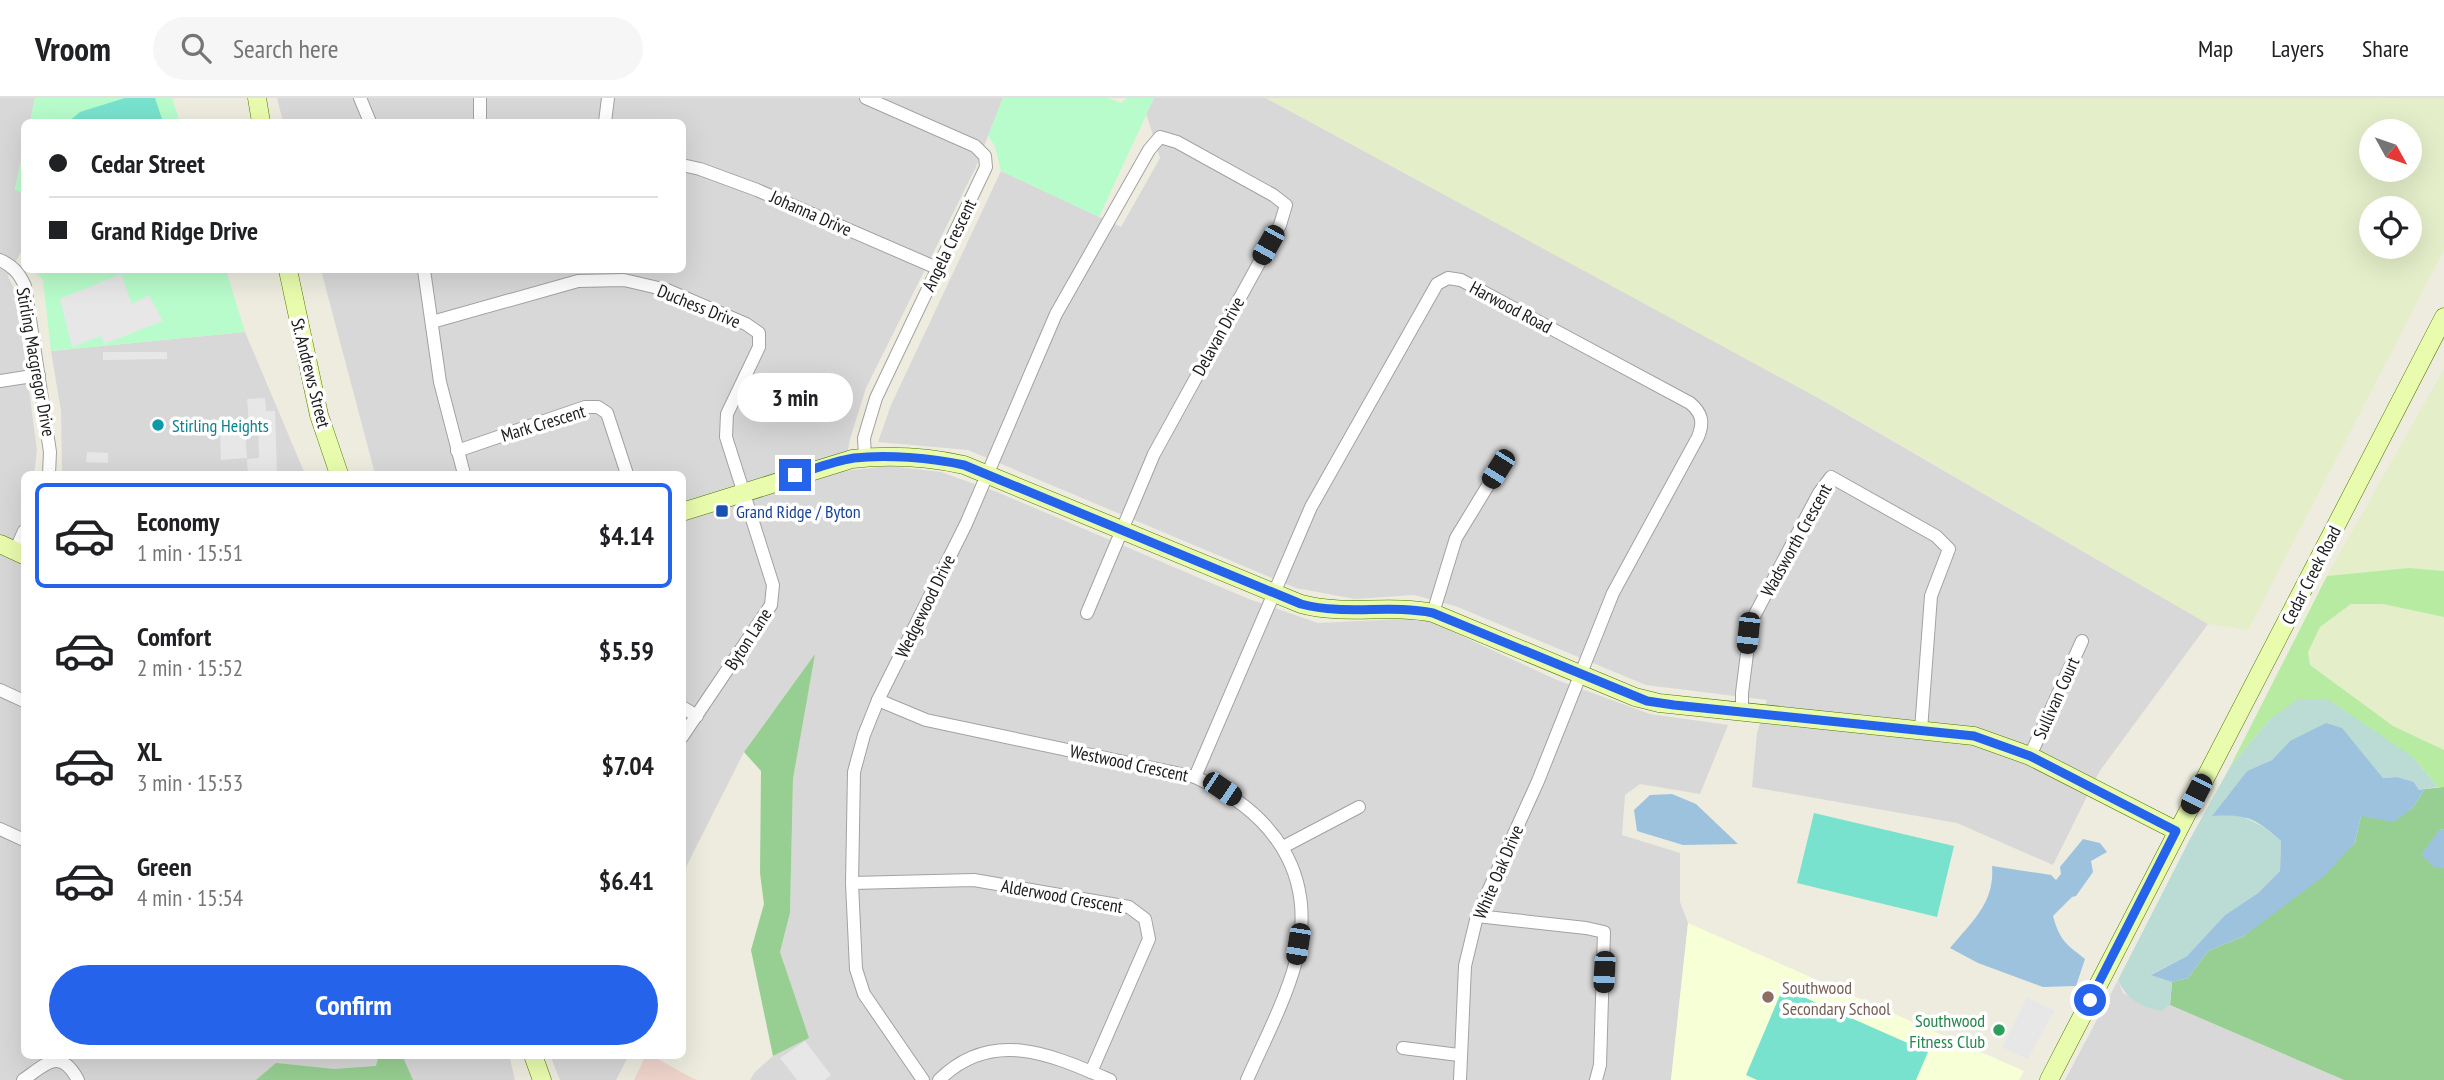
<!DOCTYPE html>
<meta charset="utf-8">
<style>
:root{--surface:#fff;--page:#f6f6f6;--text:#202124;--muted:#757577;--line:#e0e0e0;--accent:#2563eb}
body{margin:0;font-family:"PT Sans Narrow",sans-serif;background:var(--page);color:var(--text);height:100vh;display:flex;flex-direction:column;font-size:26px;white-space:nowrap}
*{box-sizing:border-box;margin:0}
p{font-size:23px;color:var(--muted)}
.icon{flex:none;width:38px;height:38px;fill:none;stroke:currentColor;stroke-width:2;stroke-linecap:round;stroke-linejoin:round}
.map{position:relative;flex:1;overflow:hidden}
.drawer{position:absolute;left:21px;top:373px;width:665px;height:588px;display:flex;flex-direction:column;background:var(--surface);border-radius:10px;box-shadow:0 7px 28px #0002}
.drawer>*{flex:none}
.guide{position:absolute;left:21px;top:21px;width:665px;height:154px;border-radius:10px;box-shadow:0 7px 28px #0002;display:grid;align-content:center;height:154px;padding:0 28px;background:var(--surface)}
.needle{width:46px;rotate:130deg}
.buttons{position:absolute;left:2359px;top:21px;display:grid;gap:14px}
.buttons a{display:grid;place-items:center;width:63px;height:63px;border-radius:50%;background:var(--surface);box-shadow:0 7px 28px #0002;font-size:35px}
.end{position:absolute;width:32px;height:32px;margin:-16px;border:9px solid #2563eb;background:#fff;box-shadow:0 0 0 4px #fff}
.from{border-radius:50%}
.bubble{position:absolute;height:49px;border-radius:24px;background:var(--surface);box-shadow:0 7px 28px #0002;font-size:23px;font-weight:800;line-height:49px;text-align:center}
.car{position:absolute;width:21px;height:42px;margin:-21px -10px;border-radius:9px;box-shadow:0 0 5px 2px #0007;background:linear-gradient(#222 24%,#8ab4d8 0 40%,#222 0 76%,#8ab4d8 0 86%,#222 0)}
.guide b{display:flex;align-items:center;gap:24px;height:66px;font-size:26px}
.guide b+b{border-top:2px solid var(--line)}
.guide i{width:18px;height:18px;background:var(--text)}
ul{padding:12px 0 0;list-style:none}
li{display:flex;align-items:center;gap:21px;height:105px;margin:0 14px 10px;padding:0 14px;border:4px solid transparent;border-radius:10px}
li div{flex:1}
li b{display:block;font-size:26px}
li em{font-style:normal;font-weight:800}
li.active{border-color:var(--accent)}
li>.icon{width:63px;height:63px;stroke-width:1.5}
.button{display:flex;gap:14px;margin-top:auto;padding:14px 28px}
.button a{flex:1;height:80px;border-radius:42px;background:var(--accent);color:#fff;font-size:28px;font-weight:800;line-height:80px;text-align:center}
header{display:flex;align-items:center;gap:42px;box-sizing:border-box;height:98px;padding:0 35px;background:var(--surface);border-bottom:2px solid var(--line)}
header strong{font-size:33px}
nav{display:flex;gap:38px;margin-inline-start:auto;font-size:24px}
.search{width:490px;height:63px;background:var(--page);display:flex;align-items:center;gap:18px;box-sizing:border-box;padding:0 24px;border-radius:38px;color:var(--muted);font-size:26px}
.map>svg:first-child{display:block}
</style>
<header>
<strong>Vroom</strong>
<div class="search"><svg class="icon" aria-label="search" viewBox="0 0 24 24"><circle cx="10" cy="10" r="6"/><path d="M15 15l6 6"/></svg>Search here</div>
<nav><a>Map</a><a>Layers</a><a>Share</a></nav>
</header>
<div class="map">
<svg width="2444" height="982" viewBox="0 0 2444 982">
<rect width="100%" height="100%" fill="#edecdf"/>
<g fill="#d9d8d8">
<path d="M0 0H35L30 24H24V49L15 91 24 96V148L8 179 16 194 37 352 34 376H24V957H509L515 982H0Z"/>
<path d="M277 0H1003L975 71 866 290 850 341 844 373 889 368 941 374 997 394 1249 501 1318 525 1423 520 1557 582 1650 616 1728 627 1700 696 1640 686 1625 697 1622 737 1680 755V804L1688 825 1671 982H750L755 974 773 958 808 940 780 854 790 815 793 681 814 558 744 654 683 775 682 376H375L321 172H682V24H283Z"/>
<path d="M1154 0H1266L1760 266 2208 526 2099 674 2053 767 1957 725 1752 689 1757 635 1767 602 1646 587 1455 508 1414 497 1355 501 1296 490 968 352 878 344 891 307 1001 73 1121 129 1160 60 1146 15Z"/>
<path d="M245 234 305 376H62L61 313 51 253Z"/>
<path d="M2118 882 2123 895 2162 913 2170 907 2344 982H2065Z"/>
<path d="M550 957H629L616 982H560Z"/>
</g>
<path fill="#f0d5cd" d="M646 957H650L696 982H634Z"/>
<path fill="#f7ffd7" d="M1688 825 2024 973 2019 982H1671Z"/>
<g fill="#e4eec9" fill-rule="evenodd">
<path d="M1266 0H2444V152L2248 532 2208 526 1851 318ZM2371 33H2410V72H2371ZM2371 110H2410V149H2371Z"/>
<path d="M2444 271V473L2409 470 2327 478Z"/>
<path d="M2351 506H2383L2444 519V652L2393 628 2310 567 2308 554 2320 529Z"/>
</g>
<path fill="#b7eba1" d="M2409 470 2444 473V519L2383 506H2351L2320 529 2308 554 2310 567 2393 628 2444 652V689H2438L2413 659 2269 622 2230 669 2327 478Z"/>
<g fill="#97cf92">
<path d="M815 556 793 681 790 815 780 854 809 940 773 958 751 852 764 806 760 775 761 673 744 654Z"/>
<path d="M2444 689V731L2439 732 2435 770H2444V982H2344L2170 907 2172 884 2188 880 2208 853 2244 838 2355 745 2361 718 2412 711 2425 691Z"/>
<path d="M379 957H402L413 982H256L276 965 334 971 376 968Z"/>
</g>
<path fill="#bbdcd4" d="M2298 601 2329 602 2413 659 2438 689 2419 692 2414 684 2397 679 2383 680 2342 631 2290 643 2272 662 2247 673 2213 717H2240L2264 729 2281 743 2280 773 2258 795 2225 817 2187 858 2152 876 2172 884 2170 907 2162 913C2141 909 2127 902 2118 882L2190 741 2230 669 2269 622Z"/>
<g fill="#b8fccb">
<path d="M35 0H172L180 24H30Z"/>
<path d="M1003 0H1108L1122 5 1126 0H1154L1099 119 1001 73 995 48 988 38Z"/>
<path d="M24 49V96L15 92Z"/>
<path d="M34 172H226L245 234 51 253 43 182Z"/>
</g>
<g fill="#78e2ce">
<path d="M125 0H155L163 24H68L80 14Z"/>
<path d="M1814 715 1954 748 1937 819 1797 785Z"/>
<path d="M1783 890 1928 954 1916 982H1757L1746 977Z"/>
</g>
<g fill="#e7e7e7">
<path d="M121 176 132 206 149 197 163 223 104 246 101 238 72 249 60 201Z"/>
<path d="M103 254H167V261L103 262Z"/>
<path d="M265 300 266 313H275L277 376H248L247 361 259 360 258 326H249L247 301Z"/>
<path d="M245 331 247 360 221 362 220 332Z"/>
<path d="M87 354 108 355V365L86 364Z"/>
<path d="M2027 899 2054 913 2028 961 2002 949Z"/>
<path d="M805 943 831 977 825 982H797L780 960Z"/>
</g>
<g fill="#9dc2de">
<path d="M2326 625 2342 630 2383 680 2397 679 2414 684 2419 692 2425 691 2412 711 2393 724 2361 718 2355 745 2324 778 2244 838 2208 853 2188 880 2172 884 2151 877 2187 858 2225 817 2258 795 2280 773 2281 743C2255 720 2247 716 2212 718L2247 673 2272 662 2290 643Z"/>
<path d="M1672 696 1696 706 1738 746 1683 747 1637 733 1634 712 1650 697Z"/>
<path d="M2444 731V770H2435L2421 757 2439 732Z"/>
<path d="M2083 741 2100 745 2107 754 2091 763 2093 774 2076 798 2072 799 2053 818C2060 843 2066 846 2085 861L2076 888 2043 889 1978 865 1950 850C1972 823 1995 805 1992 768L2051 777 2056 782 2061 776 2060 769Z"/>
</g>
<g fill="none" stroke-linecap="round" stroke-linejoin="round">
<g stroke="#a2a2a2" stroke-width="14">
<g id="street">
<path d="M360 0 370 24"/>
<path d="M480 24V0"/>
<path d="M605 24 608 0"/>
<path d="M682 67 700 71 757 92 937 170"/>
<path d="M0 162C13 168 19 175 25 188L50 354 49 376"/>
<path d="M424 172 440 284 464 376"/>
<path d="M432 224 578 183 624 182 667 192 746 226 759 235V249L727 316 726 339 773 487 771 507 682 639"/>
<path d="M0 283 39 277"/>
<path d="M457 353 585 309H598L607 315 627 376"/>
<path d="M865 359 864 340 876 300 986 69 985 58 975 48 866 0"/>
<path d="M15 453 24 433"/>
<path d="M1433 515 1456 440 1498 371"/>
<path d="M0 592 24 603"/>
<path d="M878 602 926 622 1195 679C1273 714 1318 775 1296 863 1285 904 1264 943 1247 982"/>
<path d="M682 609 697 618"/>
<path d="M1742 614V595L1751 524 1819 395 1831 379 1936 438 1949 451 1931 498 1921 632"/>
<path d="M2030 658 2082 543"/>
<path d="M1195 679 1311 409 1437 186 1448 180 1461 182 1690 305C1702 315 1704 324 1698 339L1613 495 1538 683 1477 818 1465 868 1460 982"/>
<path d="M0 731 24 742"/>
<path d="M1283 749 1359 709"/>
<path d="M852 785 974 782 1129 809 1145 821 1149 841 1091 974"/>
<path d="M1477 818 1586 830 1604 834 1600 967 1596 982"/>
<path d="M1403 950 1459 957"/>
<path d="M23 982C46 966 60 949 78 982"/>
<path d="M923 982 864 896 856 871 852 785 854 674 864 637 878 602 966 426 1056 216 1149 52 1160 39 1177 44 1273 97 1286 107 1280 127 1154 356 1087 515"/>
<path d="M939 982C992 929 1052 957 1110 982"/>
</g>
</g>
<g stroke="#507400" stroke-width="19">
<g id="secondary">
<path d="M257 0 261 24"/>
<path d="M288 172 319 317 339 376"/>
<path d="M682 414 852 361C887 357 928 359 964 367L1301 506C1346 518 1388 506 1433 515L1635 599 1659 605 1974 638 2030 658 2177 733"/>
<path d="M0 446 24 457"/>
<path d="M533 957 542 982"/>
<path d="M2049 982 2444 219"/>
</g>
</g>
<use href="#street" stroke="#fff" stroke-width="12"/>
<use href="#secondary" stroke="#e9fcae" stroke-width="18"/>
</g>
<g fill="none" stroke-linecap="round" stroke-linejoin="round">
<path stroke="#2563eb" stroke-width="9" d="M795 377C814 371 834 363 854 360 886 356 932 360 964 367L1301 506C1347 518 1388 506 1433 515L1647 603 1674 607 1974 638 2030 658 2176 733 2090 902"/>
</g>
<circle fill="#0f9aa8" stroke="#fff" stroke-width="2.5" cx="158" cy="327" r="7"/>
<rect fill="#1a4fb4" stroke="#fff" stroke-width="2.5" x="715" y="406" width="14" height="14" rx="3.5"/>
<circle fill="#8d6e63" stroke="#fff" stroke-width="2.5" cx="1768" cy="899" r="7"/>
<circle fill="#2e9e5b" stroke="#fff" stroke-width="2.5" cx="1999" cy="932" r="7"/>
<g text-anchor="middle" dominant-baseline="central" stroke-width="7" stroke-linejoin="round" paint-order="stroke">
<g font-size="18" fill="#1b1b1b" stroke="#fff">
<text transform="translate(811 115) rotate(24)">Johanna Drive</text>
<text transform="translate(949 147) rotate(-64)">Angela Crescent</text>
<text transform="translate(699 208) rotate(22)">Duchess Drive</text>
<text transform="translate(1511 209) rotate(28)">Harwood Road</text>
<text transform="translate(1218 238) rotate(-61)">Delavan Drive</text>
<text transform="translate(36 264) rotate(80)">Stirling Macgregor Drive</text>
<text transform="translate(311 275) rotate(76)">St. Andrews Street</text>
<text transform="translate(543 325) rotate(-17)">Mark Crescent</text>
<text transform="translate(1796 442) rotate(-61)">Wadsworth Crescent</text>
<text transform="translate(2311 477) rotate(-63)">Cedar Creek Road</text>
<text transform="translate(925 508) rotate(-64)">Wedgewood Drive</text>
<text transform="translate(748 541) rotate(-57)">Byton Lane</text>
<text transform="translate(2056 600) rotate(-66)">Sullivan Court</text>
<text transform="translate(1129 665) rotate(12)">Westwood Crescent</text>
<text transform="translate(1498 774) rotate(-67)">White Oak Drive</text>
<text transform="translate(1062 798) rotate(10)">Alderwood Crescent</text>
</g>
<g font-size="18" fill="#0d838f" stroke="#fff" text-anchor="start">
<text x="172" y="327">Stirling Heights</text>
</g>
<g font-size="18" fill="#164399" stroke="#fff" text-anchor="start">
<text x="736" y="413">Grand Ridge / Byton</text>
</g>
<g font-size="18" fill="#785e54" stroke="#fff" text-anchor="start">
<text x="1782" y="889">Southwood<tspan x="1782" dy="21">Secondary School</tspan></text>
</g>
<g font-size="18" fill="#27864d" stroke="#fff" text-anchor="end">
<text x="1985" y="922">Southwood<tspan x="1985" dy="21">Fitness Club</tspan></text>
</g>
</g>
</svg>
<div class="buttons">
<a><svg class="needle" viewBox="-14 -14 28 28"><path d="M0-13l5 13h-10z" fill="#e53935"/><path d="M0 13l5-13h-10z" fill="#757577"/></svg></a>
<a><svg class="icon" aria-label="locate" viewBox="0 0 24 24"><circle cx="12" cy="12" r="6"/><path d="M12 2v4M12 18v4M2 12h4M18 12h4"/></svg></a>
</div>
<i class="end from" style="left:2090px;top:902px"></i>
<i class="end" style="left:795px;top:377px"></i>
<div class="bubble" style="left:737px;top:275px;width:116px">3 min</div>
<i class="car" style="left:1268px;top:147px;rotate:209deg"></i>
<i class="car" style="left:1498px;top:371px;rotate:212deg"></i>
<i class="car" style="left:1748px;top:535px;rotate:186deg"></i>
<i class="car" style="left:1222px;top:691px;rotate:124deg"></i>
<i class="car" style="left:2196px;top:696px;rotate:207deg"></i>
<i class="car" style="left:1298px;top:846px;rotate:189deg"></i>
<i class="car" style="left:1604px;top:874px;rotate:183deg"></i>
<div class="guide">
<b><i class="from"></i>Cedar Street</b>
<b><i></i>Grand Ridge Drive</b>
</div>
<section class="drawer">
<ul>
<li class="active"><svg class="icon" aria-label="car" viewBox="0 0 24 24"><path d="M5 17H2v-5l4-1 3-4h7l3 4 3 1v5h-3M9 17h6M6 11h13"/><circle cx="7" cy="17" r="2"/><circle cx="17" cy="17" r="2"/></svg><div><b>Economy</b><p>1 min · 15:51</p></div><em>$4.14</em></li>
<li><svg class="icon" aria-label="car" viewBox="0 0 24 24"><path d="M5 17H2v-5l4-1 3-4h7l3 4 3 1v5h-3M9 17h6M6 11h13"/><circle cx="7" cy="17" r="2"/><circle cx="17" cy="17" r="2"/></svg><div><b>Comfort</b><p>2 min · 15:52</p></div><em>$5.59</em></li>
<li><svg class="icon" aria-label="car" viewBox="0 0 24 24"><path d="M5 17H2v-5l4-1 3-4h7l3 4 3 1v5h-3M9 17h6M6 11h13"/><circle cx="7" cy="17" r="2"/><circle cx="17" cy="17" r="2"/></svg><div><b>XL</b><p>3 min · 15:53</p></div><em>$7.04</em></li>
<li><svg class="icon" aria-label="car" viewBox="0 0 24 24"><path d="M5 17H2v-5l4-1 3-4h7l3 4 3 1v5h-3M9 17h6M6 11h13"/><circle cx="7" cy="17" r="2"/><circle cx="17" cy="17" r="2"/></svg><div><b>Green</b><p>4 min · 15:54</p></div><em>$6.41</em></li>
</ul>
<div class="button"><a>Confirm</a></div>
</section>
</div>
